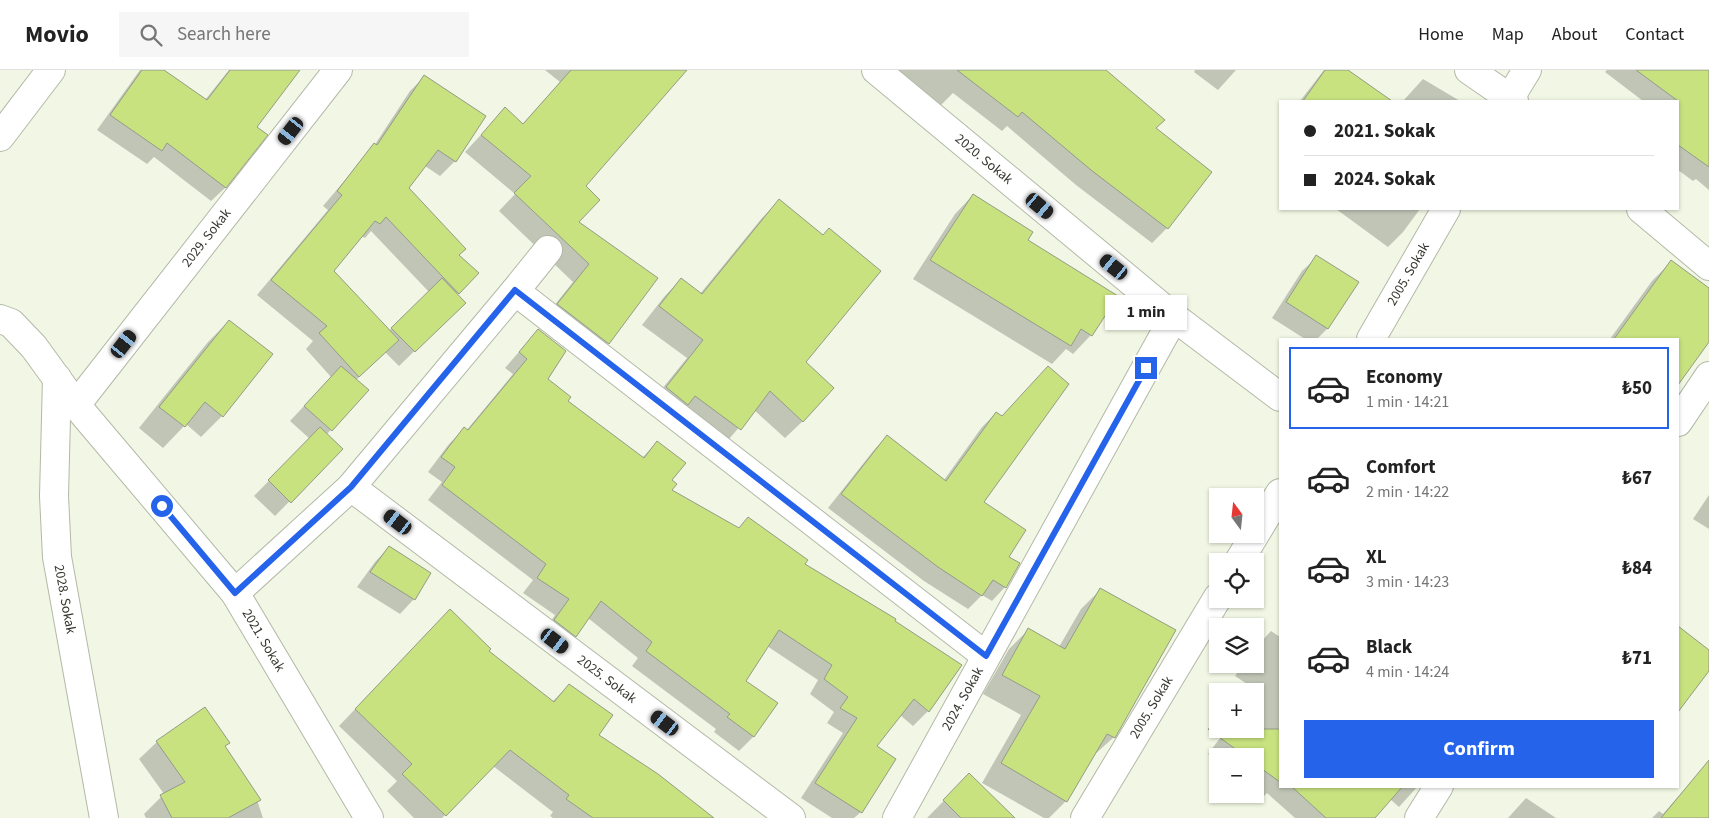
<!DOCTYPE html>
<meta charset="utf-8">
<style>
:root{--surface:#fff;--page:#f6f6f6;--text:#222;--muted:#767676;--line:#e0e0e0;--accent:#2563eb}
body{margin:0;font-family:"Source Sans 3",sans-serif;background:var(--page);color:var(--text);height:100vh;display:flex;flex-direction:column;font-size:19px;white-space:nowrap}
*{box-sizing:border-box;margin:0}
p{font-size:16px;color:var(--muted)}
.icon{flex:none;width:28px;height:28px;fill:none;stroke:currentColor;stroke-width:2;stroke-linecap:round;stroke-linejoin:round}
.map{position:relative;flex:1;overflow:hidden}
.details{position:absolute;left:1279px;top:268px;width:400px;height:450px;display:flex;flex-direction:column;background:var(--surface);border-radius:0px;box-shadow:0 1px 4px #0004}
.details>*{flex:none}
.top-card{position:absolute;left:1279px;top:30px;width:400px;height:110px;border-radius:0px;box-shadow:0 1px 4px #0004;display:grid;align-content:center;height:110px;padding:0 25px;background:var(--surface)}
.needle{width:32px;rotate:345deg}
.fabs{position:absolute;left:1209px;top:418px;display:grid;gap:10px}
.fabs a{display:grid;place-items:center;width:55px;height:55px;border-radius:0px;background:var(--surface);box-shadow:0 1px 4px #0004;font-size:25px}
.end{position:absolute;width:22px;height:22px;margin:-11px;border:6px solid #2563eb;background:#fff;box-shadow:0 0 0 2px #fff}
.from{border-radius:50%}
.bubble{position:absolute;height:35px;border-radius:0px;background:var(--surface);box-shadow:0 1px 4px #0004;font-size:16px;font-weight:700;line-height:35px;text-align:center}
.car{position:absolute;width:15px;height:30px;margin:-15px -8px;border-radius:6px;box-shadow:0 0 4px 1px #0007;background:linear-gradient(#222 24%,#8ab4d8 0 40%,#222 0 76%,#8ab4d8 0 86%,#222 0)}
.top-card b{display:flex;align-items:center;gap:18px;height:48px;font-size:19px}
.top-card b+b{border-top:1px solid var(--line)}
.top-card i{width:12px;height:12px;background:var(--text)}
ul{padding:9px 0 0;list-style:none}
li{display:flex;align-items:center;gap:15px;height:82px;margin:0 10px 8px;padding:0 15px;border:2px solid transparent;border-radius:0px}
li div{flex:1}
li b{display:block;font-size:19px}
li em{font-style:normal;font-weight:700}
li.on{border-color:var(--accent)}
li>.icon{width:45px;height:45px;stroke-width:1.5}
.button{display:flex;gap:10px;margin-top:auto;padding:10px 25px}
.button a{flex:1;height:58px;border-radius:0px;background:var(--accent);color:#fff;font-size:20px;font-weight:700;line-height:58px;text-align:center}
header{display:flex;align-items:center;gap:30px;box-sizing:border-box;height:70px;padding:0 25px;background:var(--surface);border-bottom:1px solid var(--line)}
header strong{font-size:24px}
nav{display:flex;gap:28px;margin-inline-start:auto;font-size:18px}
.search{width:350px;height:45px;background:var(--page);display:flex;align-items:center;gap:12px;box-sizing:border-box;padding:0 18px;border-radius:0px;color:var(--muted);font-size:19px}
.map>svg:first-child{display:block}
</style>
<header>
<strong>Movio</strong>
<div class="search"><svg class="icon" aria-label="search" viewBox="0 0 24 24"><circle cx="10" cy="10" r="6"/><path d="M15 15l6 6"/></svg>Search here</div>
<nav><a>Home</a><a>Map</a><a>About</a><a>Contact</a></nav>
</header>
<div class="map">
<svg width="1709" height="748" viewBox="0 0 1709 748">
<rect width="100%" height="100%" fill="#f1f7e4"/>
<g fill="#0003" fill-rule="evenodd">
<path d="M140 0H162L205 30 229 0H299L255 57 266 65 225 118 211 131 154 87 147 94 97 60Z"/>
<path d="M545 0H683L584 116 577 152 656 209 608 273 591 290 542 251 573 212 499 141 515 124 465 82 505 39 522 55 560 12Z"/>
<path d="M897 0H1104L1167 158 1152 173 1076 115 1007 56 1002 61 953 23 937 39 904 13 907 8Z"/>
<path d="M1195 0H1236L1218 20 1194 2Z"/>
<path d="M1324 0H1345L1390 31H1300Z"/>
<path d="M1607 0H1709V120L1696 109 1693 111 1678 100V31H1643L1605 2Z"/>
<path d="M425 6 485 46 455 91 440 106 425 96 407 118 458 185 477 203 456 225 464 233 399 296 385 282 356 310 368 320 326 365 341 379 275 446 254 426 310 369 290 351 331 307 306 279 313 271 257 225 328 140 323 136 374 76 410 21ZM371 161 429 222 389 261 332 201 361 166 365 168Z"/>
<path d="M1423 9 1460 31H1403Z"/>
<path d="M973 125 1027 170 1091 265 1073 284 1066 279 1052 294 913 209 955 144Z"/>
<path d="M779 131 822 166 804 292 803 351 785 368 754 340 723 376 649 335 687 288 642 255 664 227 681 209 700 224 762 148Z"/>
<path d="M1336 139H1420L1403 162 1388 177Z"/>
<path d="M1317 187 1357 213 1327 259 1317 269H1305L1272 248 1302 201Z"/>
<path d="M1671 192 1709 219V269L1678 313V269H1610L1652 211Z"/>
<path d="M229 251 222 346 201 367 186 354 163 378 139 358 208 272Z"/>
<path d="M538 260 546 309 566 331 642 388 657 372 671 410 670 420 738 459 748 448 803 494 928 641 913 656 900 645 875 677 861 742 854 748H832L801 728 843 663 827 653 834 642 810 624 818 610 767 576 744 611 754 666 739 681 714 662 716 659 632 596 638 588 588 548 576 566 561 581 541 566 555 545 523 523 533 510 428 430 442 412 428 402 449 374 464 359 466 361 513 304 505 298Z"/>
<path d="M996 343 982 432 1007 487 1005 517 992 531 982 525 968 539 924 511 828 438 874 380 887 366 944 410 982 357Z"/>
<path d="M1709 425V459L1693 449Z"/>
<path d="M389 477 414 529 400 544 357 517 375 492Z"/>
<path d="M1100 520 1174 561 1114 667 1093 686 1066 731 1049 748H1044L982 713 1021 645 983 624 1009 579 1028 560 1059 577 1081 539Z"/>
<path d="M433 557 488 581 552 632 569 615 598 665 693 748H553L550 746 553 742 493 696 442 748H414L387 721 397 711 339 656Z"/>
<path d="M1678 558 1709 581V598L1678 639Z"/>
<path d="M1271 561 1280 567V716H1418L1399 737 1390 729 1373 748H1295L1267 723 1264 726 1255 719V686H1218V692L1208 684 1227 659H1255L1256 620 1235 606 1244 594H1255V578Z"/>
<path d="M157 672 228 673 224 677 255 724 263 748H146L144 744 164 724 139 689Z"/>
<path d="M1709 691V748H1652L1659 741 1663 744Z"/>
<path d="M969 705 1013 748H927Z"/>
<path d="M1526 728 1556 748H1508Z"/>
</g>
<g fill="#c7e27f" stroke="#959b89">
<path d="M142 0H164L207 30 230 0H300L257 57 268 65 226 118 167 73 162 81 110 45Z"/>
<path d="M571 0H687L586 116 600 130 579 152 658 208 609 274 557 234 589 194 514 123 531 106 481 65 505 37 523 54Z"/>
<path d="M957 0H1106L1165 50 1156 58 1212 102 1168 159 1091 100 1022 42 1018 47Z"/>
<path d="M1325 0H1348L1392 31H1303Z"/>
<path d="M1636 0H1709V97L1678 75V31Z"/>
<path d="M424 5 486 46 456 92 438 80 409 118 466 179 459 185 479 203 459 224 386 147 380 154 375 151 334 201 399 270 359 307 319 263 327 256 271 210 342 125 337 121 374 73 377 75Z"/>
<path d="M973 124 1033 162 1028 170 1118 226 1092 266 1081 259 1071 276 930 190Z"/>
<path d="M779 129 823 165 829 158 881 201 806 292 834 318 803 352 770 321 741 360 695 326 688 335 666 317 703 270 659 236 681 208 702 224Z"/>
<path d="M1316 185 1359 212 1328 259 1286 232Z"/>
<path d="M1671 190 1709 218V272L1678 315V269H1614Z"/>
<path d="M442 208 466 233 415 282 391 258Z"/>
<path d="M229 250 273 284 223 347 205 332 185 357 159 337Z"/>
<path d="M538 259 566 281 548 309 571 327 568 331 644 388 657 371 686 393 672 410 677 414 672 420 739 458 748 447 808 490 805 494 896 549 895 551 962 595 929 642 914 629 877 676 896 689 862 743 815 713 857 648 840 638 848 627 824 609 832 595 779 560 746 611 778 633 754 667 727 647 730 644 646 581 652 572 601 531 576 567 554 550 569 529 537 508 546 494 442 415 455 397 441 387 464 357 468 360 527 289 519 282Z"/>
<path d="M341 296 369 320 332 361 304 336Z"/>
<path d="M1048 296 1069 314 984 432 1026 460 1009 487 1020 493 1006 518 993 510 982 526 938 497 841 424 887 365 946 411 996 342 1002 346Z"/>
<path d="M320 357 343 379 291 433 268 410Z"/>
<path d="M389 476 431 503 415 530 370 502Z"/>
<path d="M1100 518 1176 560 1115 668 1107 664 1067 732 1001 693 1040 626 1002 605 1028 558 1065 579Z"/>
<path d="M450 539 491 579 489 581 554 632 569 614 613 645 599 665 658 704 714 748H593L566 729 569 725 510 680 446 746 402 704 412 694 355 639Z"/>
<path d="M1678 556 1709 580V601L1678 642Z"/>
<path d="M205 637 230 673 225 676 261 730 228 748H172L160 725 185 712 156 671Z"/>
<path d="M1208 659H1280V712L1255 694V686H1245Z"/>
<path d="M1709 690V748H1661Z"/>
<path d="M969 703 1015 748H961L943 730Z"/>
<path d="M1291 716H1403L1375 748H1326Z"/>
</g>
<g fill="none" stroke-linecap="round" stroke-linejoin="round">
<g stroke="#b3b9a7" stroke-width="30">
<g id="minor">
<path id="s1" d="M876 0 1174 247 1280 327"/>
<path d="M1469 0 1514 31"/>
<path d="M1508 31 1527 0"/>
<path d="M0 67 51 0"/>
<path d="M1641 139 1709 196"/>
<path d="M515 221 548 180"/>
<path id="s2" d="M0 249 11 253 34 277 76 335 235 523 369 748"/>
<path id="s3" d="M1371 269 1446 139"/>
<path id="s4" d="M57 308 54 426 57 487 104 748"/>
<path id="s5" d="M76 335 338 0"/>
<path d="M1678 352 1709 306"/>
<path id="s6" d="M351 417 791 748"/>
<path d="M1239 491 1280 423"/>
<path d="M235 523 351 417 515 221 986 586"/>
<path id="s7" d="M897 748 1174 247"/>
<path id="s8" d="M1085 748 1218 527"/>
<path d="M1419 748 1439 716"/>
</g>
</g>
<use href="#minor" stroke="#fff" stroke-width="28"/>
</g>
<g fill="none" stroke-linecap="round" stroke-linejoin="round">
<path stroke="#2563eb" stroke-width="6" d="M162 436 235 523 351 417 515 220 986 586 1146 298"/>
</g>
<g text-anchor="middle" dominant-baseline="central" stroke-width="5" stroke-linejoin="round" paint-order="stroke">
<g font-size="14" fill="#353730" stroke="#fff">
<text stroke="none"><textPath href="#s1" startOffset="140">2020. Sokak</textPath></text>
<text stroke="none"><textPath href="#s5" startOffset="212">2029. Sokak</textPath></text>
<text stroke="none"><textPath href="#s3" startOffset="75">2005. Sokak</textPath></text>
<text stroke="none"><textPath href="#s4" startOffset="222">2028. Sokak</textPath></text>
<text stroke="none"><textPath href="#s2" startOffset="418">2021. Sokak</textPath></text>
<text stroke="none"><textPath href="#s6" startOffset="320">2025. Sokak</textPath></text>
<text stroke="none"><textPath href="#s7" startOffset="136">2024. Sokak</textPath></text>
<text stroke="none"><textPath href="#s8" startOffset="129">2005. Sokak</textPath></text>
</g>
</g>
</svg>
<div class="fabs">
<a><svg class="needle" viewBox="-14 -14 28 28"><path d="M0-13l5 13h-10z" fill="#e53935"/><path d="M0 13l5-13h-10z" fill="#767676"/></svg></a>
<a><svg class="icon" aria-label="locate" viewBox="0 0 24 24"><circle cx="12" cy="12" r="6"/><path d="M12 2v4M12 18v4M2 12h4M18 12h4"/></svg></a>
<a><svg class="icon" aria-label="layers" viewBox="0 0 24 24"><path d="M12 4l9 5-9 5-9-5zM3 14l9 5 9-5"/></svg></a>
<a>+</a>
<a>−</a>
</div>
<i class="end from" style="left:162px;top:436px"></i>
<i class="end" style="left:1146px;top:298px"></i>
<div class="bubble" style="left:1105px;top:225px;width:82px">1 min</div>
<i class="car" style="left:291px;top:61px;rotate:218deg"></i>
<i class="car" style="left:1040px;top:136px;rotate:130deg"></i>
<i class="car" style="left:1114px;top:197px;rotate:309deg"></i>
<i class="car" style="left:124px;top:274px;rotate:38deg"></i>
<i class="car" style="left:398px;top:452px;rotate:307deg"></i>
<i class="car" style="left:555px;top:571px;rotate:127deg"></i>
<i class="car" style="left:665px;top:653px;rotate:307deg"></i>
<div class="top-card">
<b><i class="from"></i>2021. Sokak</b>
<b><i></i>2024. Sokak</b>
</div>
<section class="details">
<ul>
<li class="on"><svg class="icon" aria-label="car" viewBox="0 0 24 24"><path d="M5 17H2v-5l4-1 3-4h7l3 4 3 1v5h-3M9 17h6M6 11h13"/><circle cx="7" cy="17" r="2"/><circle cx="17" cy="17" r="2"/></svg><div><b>Economy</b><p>1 min · 14:21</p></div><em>₺50</em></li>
<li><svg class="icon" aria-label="car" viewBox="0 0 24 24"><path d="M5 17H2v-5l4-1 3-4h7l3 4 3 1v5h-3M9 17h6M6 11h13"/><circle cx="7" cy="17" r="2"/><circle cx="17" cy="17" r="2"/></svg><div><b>Comfort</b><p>2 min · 14:22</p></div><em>₺67</em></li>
<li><svg class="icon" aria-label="car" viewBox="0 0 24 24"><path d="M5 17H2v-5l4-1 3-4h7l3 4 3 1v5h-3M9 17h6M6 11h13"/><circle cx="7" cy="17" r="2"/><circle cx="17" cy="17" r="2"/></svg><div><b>XL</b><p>3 min · 14:23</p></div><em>₺84</em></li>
<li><svg class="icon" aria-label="car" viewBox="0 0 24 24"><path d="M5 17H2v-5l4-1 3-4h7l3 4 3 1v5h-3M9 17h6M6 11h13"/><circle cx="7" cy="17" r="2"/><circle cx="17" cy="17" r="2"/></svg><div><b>Black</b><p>4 min · 14:24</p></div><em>₺71</em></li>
</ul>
<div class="button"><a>Confirm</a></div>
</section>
</div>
